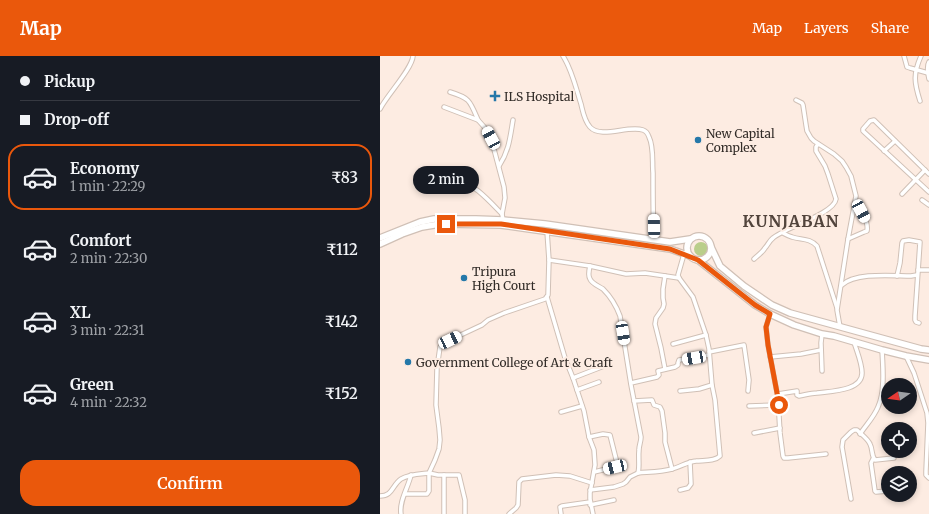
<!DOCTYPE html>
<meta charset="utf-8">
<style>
:root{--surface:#171b24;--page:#242831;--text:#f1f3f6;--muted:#9ea1a6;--line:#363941;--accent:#ea580c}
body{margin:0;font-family:Merriweather,serif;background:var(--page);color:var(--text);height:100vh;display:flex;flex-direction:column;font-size:15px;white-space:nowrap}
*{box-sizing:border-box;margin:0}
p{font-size:13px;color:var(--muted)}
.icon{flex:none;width:22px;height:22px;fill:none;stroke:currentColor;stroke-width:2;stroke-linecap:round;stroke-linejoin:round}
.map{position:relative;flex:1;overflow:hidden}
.side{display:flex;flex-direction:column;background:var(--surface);width:380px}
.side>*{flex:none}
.banner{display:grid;align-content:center;height:88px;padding:0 20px;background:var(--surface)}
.needle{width:26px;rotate:257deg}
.controls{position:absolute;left:501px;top:322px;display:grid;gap:8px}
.controls a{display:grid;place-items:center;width:36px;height:36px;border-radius:50%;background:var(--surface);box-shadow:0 2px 6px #0003;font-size:20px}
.end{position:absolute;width:18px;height:18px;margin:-9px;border:5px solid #ea580c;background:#fff;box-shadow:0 0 0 2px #fff}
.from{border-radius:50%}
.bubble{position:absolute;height:28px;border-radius:14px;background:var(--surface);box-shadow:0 2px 6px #0003;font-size:13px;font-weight:600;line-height:28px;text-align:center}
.car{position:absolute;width:12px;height:24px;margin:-12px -6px;border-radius:5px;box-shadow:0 0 3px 1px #0007;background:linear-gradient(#fff 24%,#345 0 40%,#fff 0 76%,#345 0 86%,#fff 0)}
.banner b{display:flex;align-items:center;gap:14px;height:38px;font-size:15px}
.banner b+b{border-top:1px solid var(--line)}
.banner i{width:10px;height:10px;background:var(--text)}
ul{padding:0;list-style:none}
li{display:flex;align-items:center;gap:12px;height:66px;margin:0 8px 6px;padding:0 12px;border:2px solid transparent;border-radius:16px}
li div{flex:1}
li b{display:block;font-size:15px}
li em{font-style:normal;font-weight:600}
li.on{border-color:var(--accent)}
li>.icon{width:36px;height:36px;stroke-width:1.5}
.primary-button{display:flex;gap:8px;margin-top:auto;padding:8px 20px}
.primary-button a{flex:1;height:46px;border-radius:16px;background:var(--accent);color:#fff;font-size:16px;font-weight:600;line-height:46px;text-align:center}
header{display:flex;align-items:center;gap:24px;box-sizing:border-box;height:56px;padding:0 20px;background:var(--accent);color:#fff}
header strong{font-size:19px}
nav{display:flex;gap:22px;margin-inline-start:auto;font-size:14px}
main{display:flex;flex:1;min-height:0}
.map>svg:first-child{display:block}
</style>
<header>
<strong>Map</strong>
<nav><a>Map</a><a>Layers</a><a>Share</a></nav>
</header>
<main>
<section class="side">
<div class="banner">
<b><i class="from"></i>Pickup</b>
<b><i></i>Drop-off</b>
</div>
<ul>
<li class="on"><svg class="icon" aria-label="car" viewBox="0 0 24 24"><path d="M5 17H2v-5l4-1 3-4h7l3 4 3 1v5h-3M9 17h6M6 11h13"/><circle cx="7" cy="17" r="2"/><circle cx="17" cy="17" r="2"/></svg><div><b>Economy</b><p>1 min · 22:29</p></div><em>₹83</em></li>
<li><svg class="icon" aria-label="car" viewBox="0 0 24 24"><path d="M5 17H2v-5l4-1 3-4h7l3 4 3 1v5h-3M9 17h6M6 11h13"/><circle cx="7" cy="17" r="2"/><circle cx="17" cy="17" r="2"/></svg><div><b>Comfort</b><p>2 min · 22:30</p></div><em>₹112</em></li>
<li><svg class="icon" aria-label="car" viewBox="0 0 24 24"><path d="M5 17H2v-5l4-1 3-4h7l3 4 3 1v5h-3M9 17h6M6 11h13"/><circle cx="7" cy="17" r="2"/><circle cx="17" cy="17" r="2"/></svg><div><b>XL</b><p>3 min · 22:31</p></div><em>₹142</em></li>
<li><svg class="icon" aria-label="car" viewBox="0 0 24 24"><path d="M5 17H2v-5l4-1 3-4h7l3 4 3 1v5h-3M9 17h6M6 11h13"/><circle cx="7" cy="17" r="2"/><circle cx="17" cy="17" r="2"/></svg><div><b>Green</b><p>4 min · 22:32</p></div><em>₹152</em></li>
</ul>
<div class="primary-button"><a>Confirm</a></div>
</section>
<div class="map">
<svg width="549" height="458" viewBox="0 0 549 458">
<rect width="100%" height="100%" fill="#fdece2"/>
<circle fill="#bace8b" cx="321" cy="193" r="7"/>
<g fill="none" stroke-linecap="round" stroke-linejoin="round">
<g stroke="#d0c0b6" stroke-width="5.5">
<g id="minor">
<path d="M183 0C192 14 196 32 201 48 203 56 204 64 210 71 221 83 248 69 263 74 266 75 268 78 269 81 274 91 272 106 273 117 273 139 273 162 274 184"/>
<path d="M524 0 527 11 530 12 548 17"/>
<path d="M549 6C546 11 548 17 549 23"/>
<path d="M70 36C90 42 90 45 98 64"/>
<path d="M416 44 422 47 423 49 426 69 427 75 431 82 434 85 454 98 462 105 466 111 471 120 476 140 468 183 457 254 460 271"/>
<path d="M540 45C534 26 533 18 541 0"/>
<path d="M64 51 98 64 107 74 111 82 124 131 125 142 122 158 123 164"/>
<path d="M0 53C7 39 32 13 33 0"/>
<path d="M504 95 515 85"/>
<path d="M119 110C129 95 130 82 133 64"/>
<path d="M549 118 494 64 490 65 483 73V75L549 136"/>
<path d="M46 126C56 125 67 122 77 124 94 127 111 147 122 158"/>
<path d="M522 138 545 114"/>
<path d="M542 144 549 149"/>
<path d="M403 177C405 178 408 180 412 181 421 184 430 182 437 190L457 252"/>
<path d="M468 183 484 176 487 175C489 165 480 154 476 146"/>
<path d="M374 203C377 200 382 197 385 192 388 189 389 185 393 182 404 172 454 158 456 143L448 118 445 110 436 95V91L438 88"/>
<path d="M169 204 210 210 246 218 265 217 299 222"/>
<path d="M210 210C209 214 208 220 210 223 212 228 219 230 223 233 231 241 236 249 240 260L251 329 261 381C261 386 259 389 259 394 258 402 260 410 258 417L250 421 246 426 243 428 234 431 210 434"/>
<path d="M538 214H549"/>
<path d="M517 220 520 207 522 187 523 185 529 184 540 186 535 260V264L536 266 539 267"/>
<path d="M462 229C476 216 513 220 531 220L537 219"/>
<path d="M167 241 185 302 193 322 204 355 209 381 214 394 215 409 210 437V443L213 458"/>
<path d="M390 258 386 271 388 289 398 342 400 377 403 400 404 402H408L446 398"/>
<path d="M293 288 326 279"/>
<path d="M329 296 364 289 369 324 368 335"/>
<path d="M526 300 534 317 547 357 548 367 546 415V419L549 422"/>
<path d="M390 301 421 298 441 294"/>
<path d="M285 313 281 292 275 268 276 262 283 252 284 248 283 242V233L285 220"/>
<path d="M442 315 441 287 442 278"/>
<path d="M193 322 224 310"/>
<path d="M251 327 277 321 279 319 278 315 295 311 298 309V307L299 304 329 299"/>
<path d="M197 334 219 326"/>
<path d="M300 335 319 333 332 329"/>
<path d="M398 338 417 335V339L419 340C425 339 431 337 437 337 451 335 482 335 482 317 482 307 477 296 474 286"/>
<path d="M254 345 272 344 274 349 280 351 282 355 285 377V386L292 413"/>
<path d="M369 350 399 349"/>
<path d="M181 356 202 350"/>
<path d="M374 377 400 372"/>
<path d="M480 378C486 369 494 361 498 351 505 336 503 311 502 294"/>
<path d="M209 381 223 378 230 379 237 407 236 410 235 411 214 416"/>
<path d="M493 403 491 407 495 435 496 436 508 435"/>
<path d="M258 417C269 416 281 416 292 413 300 411 307 406 316 405 323 404 334 406 340 400L335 344 332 329 329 293 326 279 313 241 299 222 298 219 304 198"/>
<path d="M64 419V458"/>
<path d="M300 434 308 432 311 428 310 406"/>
<path d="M25 438H47L49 435V417L58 419H79L85 444V458"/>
<path d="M0 440C13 440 12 429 21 423 29 418 40 418 49 417L55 404 59 393 60 384 59 372 56 349 57 312 60 291 70 284 102 269 108 264 124 257 165 243 168 239 169 204 167 175"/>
<path d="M471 443 462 391 463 384 471 376 474 374H477C481 378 488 383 490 388 493 394 491 399 495 404L514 402"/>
<path d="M210 449 234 444"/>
<path d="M21 458C19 445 28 432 31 419"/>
<path d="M129 458 136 452 138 449 139 426 142 423 176 419 190 420 212 427"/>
<path d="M181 458 180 451 182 450 210 446"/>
</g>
</g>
<g stroke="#d0c0b6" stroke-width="8">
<g id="primary">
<circle cx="319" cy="192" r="12"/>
<path d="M0 182 40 166 54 163H96L123 164 165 168 290 186 310 183"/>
<path d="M0 188 22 178 42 171 54 169 66 168 121 169 290 193 310 200"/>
<path d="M331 191 340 210 364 230 392 249 410 257 541 293 549 294"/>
<path d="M318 204 375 249 390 258 414 269 442 278 454 280 502 294 526 300 549 304"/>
</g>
</g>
<use href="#minor" stroke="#fff" stroke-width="3.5"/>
<use href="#primary" stroke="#fff" stroke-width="5.5"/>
</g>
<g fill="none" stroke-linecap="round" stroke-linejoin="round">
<path stroke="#ea580c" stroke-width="5" d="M66 168H121L290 193 318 204 375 249 390 258 386 271 388 289 398 342 399 349"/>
</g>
<g fill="#2578a9" stroke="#fdece2" stroke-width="1.5">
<path d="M113 34h4v4h4v4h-4v4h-4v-4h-4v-4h4z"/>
<circle cx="318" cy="84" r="4"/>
<circle cx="84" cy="222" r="4"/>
<circle cx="28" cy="306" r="4"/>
</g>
<g text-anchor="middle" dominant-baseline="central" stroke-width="4" stroke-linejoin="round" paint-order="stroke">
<g font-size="12" fill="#322c28" stroke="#fdece2" text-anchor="start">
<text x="124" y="40">ILS Hospital</text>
<text x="326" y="77">New Capital<tspan x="326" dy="14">Complex</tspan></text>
<text x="92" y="215">Tripura<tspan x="92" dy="14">High Court</tspan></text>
<text x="36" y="306">Government College of Art &amp; Craft</text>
</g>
<g font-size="16" font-weight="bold" letter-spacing="1" fill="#52443c" stroke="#fdece2">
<text x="411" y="165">KUNJABAN</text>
</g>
</g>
</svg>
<div class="controls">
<a><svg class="needle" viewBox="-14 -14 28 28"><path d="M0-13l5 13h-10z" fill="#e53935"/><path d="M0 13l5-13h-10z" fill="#9ea1a6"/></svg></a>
<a><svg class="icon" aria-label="locate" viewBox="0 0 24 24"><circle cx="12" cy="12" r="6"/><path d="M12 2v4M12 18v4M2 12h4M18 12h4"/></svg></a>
<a><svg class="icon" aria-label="layers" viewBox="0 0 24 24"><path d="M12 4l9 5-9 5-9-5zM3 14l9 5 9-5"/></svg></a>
</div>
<i class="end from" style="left:399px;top:349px"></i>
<i class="end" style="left:66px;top:168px"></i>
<div class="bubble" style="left:33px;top:110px;width:66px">2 min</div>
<i class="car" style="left:111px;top:82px;rotate:332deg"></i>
<i class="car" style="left:481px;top:155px;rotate:152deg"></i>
<i class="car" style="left:274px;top:170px;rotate:359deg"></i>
<i class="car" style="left:243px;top:277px;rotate:171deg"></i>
<i class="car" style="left:70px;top:284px;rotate:65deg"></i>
<i class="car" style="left:314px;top:302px;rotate:260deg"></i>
<i class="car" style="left:235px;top:411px;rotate:257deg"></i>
</div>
</main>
